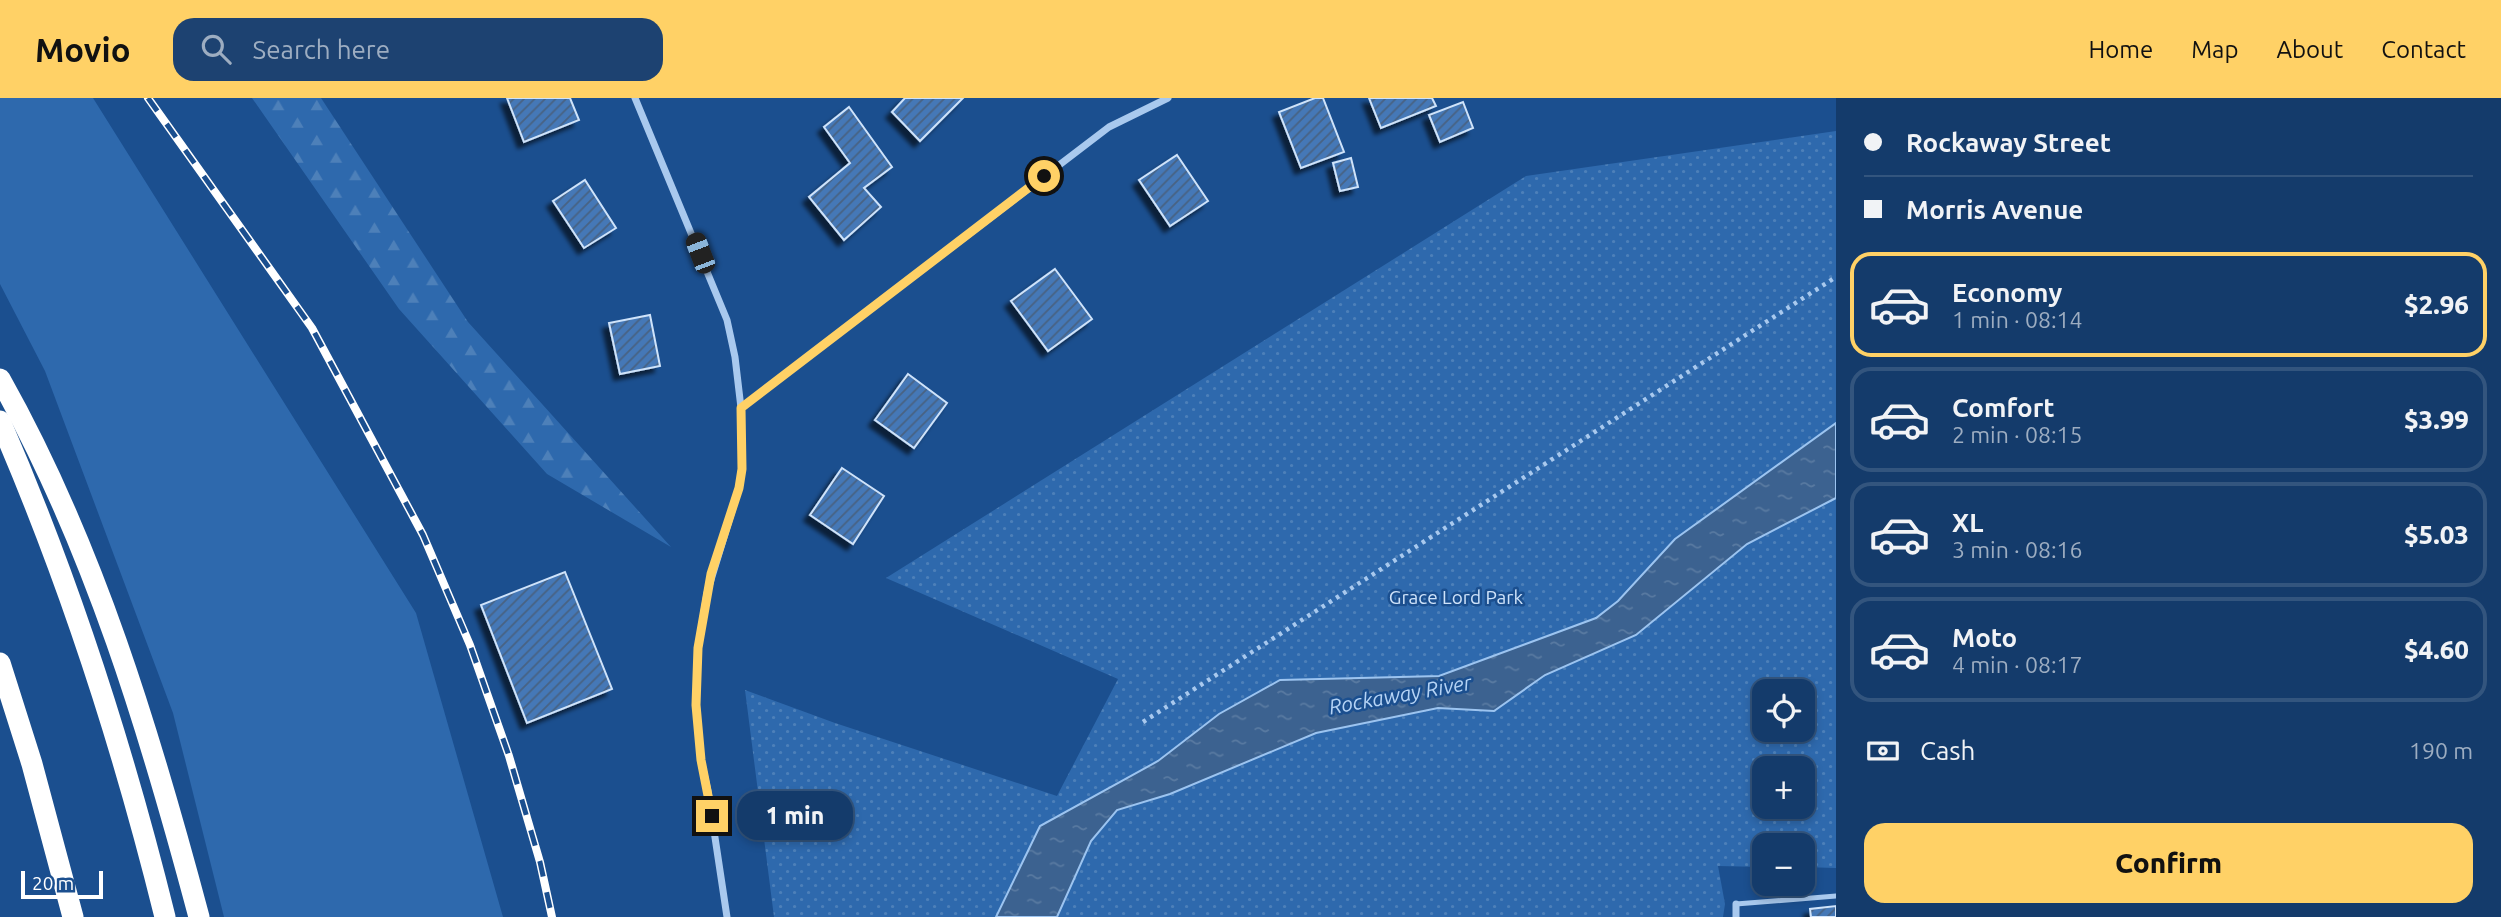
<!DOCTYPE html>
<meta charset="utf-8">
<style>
:root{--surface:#143b6b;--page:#1d4271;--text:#f1f3f6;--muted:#9dadc1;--line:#33557e;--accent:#ffd166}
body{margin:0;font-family:Ubuntu,sans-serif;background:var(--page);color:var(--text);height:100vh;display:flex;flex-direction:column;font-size:26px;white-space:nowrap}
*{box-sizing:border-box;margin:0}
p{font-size:23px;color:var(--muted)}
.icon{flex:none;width:38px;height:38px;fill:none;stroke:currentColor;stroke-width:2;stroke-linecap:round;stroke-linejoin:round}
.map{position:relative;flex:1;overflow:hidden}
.side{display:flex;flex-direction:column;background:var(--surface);width:665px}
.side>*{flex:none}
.top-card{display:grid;align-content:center;height:154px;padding:0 28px;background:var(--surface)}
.tools{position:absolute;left:1752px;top:581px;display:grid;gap:14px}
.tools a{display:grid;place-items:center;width:63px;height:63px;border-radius:14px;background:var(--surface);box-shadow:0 4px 10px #0003,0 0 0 2px var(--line);font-size:35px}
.scale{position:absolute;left:21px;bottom:18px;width:82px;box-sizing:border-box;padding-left:7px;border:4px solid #fff;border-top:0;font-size:19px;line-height:24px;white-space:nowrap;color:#fff;-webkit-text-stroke:5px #1b4f8f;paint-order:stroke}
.end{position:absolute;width:32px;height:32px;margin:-16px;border:9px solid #ffd166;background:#111;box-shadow:0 0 0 4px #111}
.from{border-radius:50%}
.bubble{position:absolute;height:49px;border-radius:21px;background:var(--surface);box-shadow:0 4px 10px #0003,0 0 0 2px var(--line);font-size:23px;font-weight:800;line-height:49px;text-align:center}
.car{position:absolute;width:21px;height:42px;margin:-21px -10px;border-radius:9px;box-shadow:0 0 5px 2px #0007;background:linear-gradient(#222 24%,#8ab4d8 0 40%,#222 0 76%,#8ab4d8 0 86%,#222 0)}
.top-card b{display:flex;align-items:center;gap:24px;height:66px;font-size:26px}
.top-card b+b{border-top:2px solid var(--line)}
.top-card i{width:18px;height:18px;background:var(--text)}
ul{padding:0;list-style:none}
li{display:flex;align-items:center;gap:21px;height:105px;margin:0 14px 10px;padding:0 14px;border:4px solid var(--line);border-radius:21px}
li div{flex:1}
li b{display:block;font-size:26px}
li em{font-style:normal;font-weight:800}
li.current{border-color:var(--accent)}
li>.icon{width:63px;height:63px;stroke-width:1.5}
.pay{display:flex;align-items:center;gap:18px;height:77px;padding:0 28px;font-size:26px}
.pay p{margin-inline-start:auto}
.cta{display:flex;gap:14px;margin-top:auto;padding:14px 28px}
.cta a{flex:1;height:80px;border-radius:21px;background:var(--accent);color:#111;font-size:28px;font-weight:800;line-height:80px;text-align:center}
header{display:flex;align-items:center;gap:42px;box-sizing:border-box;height:98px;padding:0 35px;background:var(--accent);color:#111}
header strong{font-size:33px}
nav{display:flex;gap:38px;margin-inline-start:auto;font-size:24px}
.search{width:490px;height:63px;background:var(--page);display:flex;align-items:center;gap:18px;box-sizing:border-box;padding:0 24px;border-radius:21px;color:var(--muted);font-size:26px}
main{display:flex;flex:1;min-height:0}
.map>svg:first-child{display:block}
</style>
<header>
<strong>Movio</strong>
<div class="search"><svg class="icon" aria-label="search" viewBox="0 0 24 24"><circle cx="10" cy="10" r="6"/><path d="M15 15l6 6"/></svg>Search here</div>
<nav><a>Home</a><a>Map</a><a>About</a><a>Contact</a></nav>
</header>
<main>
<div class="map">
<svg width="1836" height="819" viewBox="0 0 1836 819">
<defs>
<pattern id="forest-firs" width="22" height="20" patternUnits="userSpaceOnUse" patternTransform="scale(1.75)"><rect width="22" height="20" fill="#2e69ad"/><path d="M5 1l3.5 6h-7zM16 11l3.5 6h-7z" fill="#4d80b9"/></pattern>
<pattern id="park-dots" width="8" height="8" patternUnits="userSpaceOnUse" patternTransform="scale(1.75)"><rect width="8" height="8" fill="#2e69ad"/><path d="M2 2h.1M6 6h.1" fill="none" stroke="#4d80b9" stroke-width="1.8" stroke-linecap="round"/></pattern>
<pattern id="water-ripples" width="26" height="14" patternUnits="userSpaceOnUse" patternTransform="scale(1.75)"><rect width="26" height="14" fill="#3c6290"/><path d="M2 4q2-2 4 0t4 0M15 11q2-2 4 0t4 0" fill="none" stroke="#597aa1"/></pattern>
<pattern id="building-hatch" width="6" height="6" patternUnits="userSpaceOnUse" patternTransform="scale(1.75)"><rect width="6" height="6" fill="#4478b7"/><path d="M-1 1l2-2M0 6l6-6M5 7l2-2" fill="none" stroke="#486282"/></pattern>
<filter id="shadow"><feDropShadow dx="-6" dy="6" stdDeviation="2" flood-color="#0009"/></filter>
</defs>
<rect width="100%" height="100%" fill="#1b4f8f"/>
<path fill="#2e69ad" d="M0 0H93L416 515 503 819H224L173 615 45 273 0 186Z"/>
<path fill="url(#forest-firs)" d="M252 0H321L468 224 671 449 547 376 399 211Z"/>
<path fill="url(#park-dots)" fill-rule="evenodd" d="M1836 33V770L1803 769 1802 747H1764V769L1718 768 1725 806 1723 819H774L745 592 835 625 1057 698 1118 581 886 480 1526 78ZM1764 593H1802V632H1764ZM1764 670H1802V709H1764Z"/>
<path fill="url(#water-ripples)" stroke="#9cc4f0" stroke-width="2" d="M1836 325V400L1747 446 1636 537 1545 577 1494 613 1438 610 1316 635 1170 696 1117 712 1091 743 1057 819H996L1040 728 1158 663 1219 616 1280 582 1439 578 1596 520 1618 503 1675 441Z"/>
<g fill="url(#building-hatch)" stroke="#cfe3fa" stroke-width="2" filter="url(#shadow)">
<path d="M507 0H570L579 22 524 44Z"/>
<path d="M905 0H963L920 43 892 14Z"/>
<path d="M1315 0H1323L1344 54 1301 70 1279 14Z"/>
<path d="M1369 0H1432L1436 8 1381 30Z"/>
<path d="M1463 4 1473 30 1440 44 1429 17Z"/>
<path d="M849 9 892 69 864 90 881 109 844 142 809 99 850 65 824 29Z"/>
<path d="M1177 57 1208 103 1170 128 1139 82Z"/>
<path d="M1351 60 1358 89 1340 93 1333 65Z"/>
<path d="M585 82 616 130 584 150 553 103Z"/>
<path d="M1055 171 1092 221 1048 253 1011 203Z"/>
<path d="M650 217 660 268 620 276 609 225Z"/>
<path d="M908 276 947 305 914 350 875 322Z"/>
<path d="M842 370 884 398 853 446 810 417Z"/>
<path d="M565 474 612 591 527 625 481 507Z"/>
<path d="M1836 808V819H1811L1810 811Z"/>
</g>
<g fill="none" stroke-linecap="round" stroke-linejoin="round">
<path stroke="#a9c9ee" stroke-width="4.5" stroke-dasharray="3.5 5" stroke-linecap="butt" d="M1143 624 1836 179"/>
<path stroke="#a9c9ee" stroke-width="5" d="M1736 806 1836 798"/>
<g stroke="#a9c9ee" stroke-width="7">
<path d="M635 0 727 222 735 259 741 310 742 371 739 390 707 495 698 550 696 606 701 662 708 693 727 819"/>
<path d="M741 310 1109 29 1168 0"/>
<path d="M1736 819V806"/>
</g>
<g stroke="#fff" stroke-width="21">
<path d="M0 281C94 448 150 635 199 819"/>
<path d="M0 323C70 484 123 649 165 819"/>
<path d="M0 565 32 666 73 819"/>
</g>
<g stroke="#fff" stroke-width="8">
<path id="rail" d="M148 0 312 230 423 437 470 547 509 658 540 764 552 819"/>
</g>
<use href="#rail" stroke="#1b4f8f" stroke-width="5" stroke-dasharray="16" stroke-linecap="butt"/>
</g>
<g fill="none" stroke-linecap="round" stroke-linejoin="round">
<path stroke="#ffd166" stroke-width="9" d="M712 718 701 662 696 607 698 550 711 476 739 390 742 371 741 310 1044 78"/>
</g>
<g text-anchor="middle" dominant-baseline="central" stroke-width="5" stroke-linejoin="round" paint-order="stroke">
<g font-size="19" fill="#cfe3fa" stroke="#1b4f8f">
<text x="1456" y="499">Grace Lord Park</text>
</g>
<g font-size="21" font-style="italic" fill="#b5d3f5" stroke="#1b4f8f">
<text transform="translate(1400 596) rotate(-10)">Rockaway River</text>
</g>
</g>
</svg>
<div class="tools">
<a><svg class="icon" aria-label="locate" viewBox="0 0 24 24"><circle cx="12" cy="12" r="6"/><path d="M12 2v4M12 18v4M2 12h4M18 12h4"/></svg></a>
<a>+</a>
<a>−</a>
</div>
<div class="scale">20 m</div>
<i class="end from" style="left:1044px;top:78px"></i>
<i class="end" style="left:712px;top:718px"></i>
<div class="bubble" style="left:737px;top:693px;width:116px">1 min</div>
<i class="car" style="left:700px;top:155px;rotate:339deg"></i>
</div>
<section class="side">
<div class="top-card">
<b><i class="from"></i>Rockaway Street</b>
<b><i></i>Morris Avenue</b>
</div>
<ul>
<li class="current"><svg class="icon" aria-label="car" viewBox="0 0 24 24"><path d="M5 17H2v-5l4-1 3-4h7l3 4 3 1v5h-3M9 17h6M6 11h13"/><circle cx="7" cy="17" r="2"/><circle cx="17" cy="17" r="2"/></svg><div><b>Economy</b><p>1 min · 08:14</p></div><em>$2.96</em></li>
<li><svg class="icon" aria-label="car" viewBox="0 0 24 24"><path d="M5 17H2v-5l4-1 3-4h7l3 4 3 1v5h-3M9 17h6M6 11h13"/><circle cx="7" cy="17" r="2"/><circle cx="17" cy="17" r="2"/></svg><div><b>Comfort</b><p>2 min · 08:15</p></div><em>$3.99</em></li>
<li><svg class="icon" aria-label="car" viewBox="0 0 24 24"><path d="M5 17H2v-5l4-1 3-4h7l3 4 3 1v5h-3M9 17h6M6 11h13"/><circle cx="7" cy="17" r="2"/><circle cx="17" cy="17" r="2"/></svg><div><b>XL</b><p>3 min · 08:16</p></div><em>$5.03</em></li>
<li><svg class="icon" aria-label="car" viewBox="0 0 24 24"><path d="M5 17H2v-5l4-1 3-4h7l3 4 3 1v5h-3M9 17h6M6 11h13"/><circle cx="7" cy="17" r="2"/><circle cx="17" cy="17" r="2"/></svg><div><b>Moto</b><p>4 min · 08:17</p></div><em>$4.60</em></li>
</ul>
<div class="pay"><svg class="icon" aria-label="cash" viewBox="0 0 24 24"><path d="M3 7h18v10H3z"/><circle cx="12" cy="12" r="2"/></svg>Cash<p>190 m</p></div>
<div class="cta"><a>Confirm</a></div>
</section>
</main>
